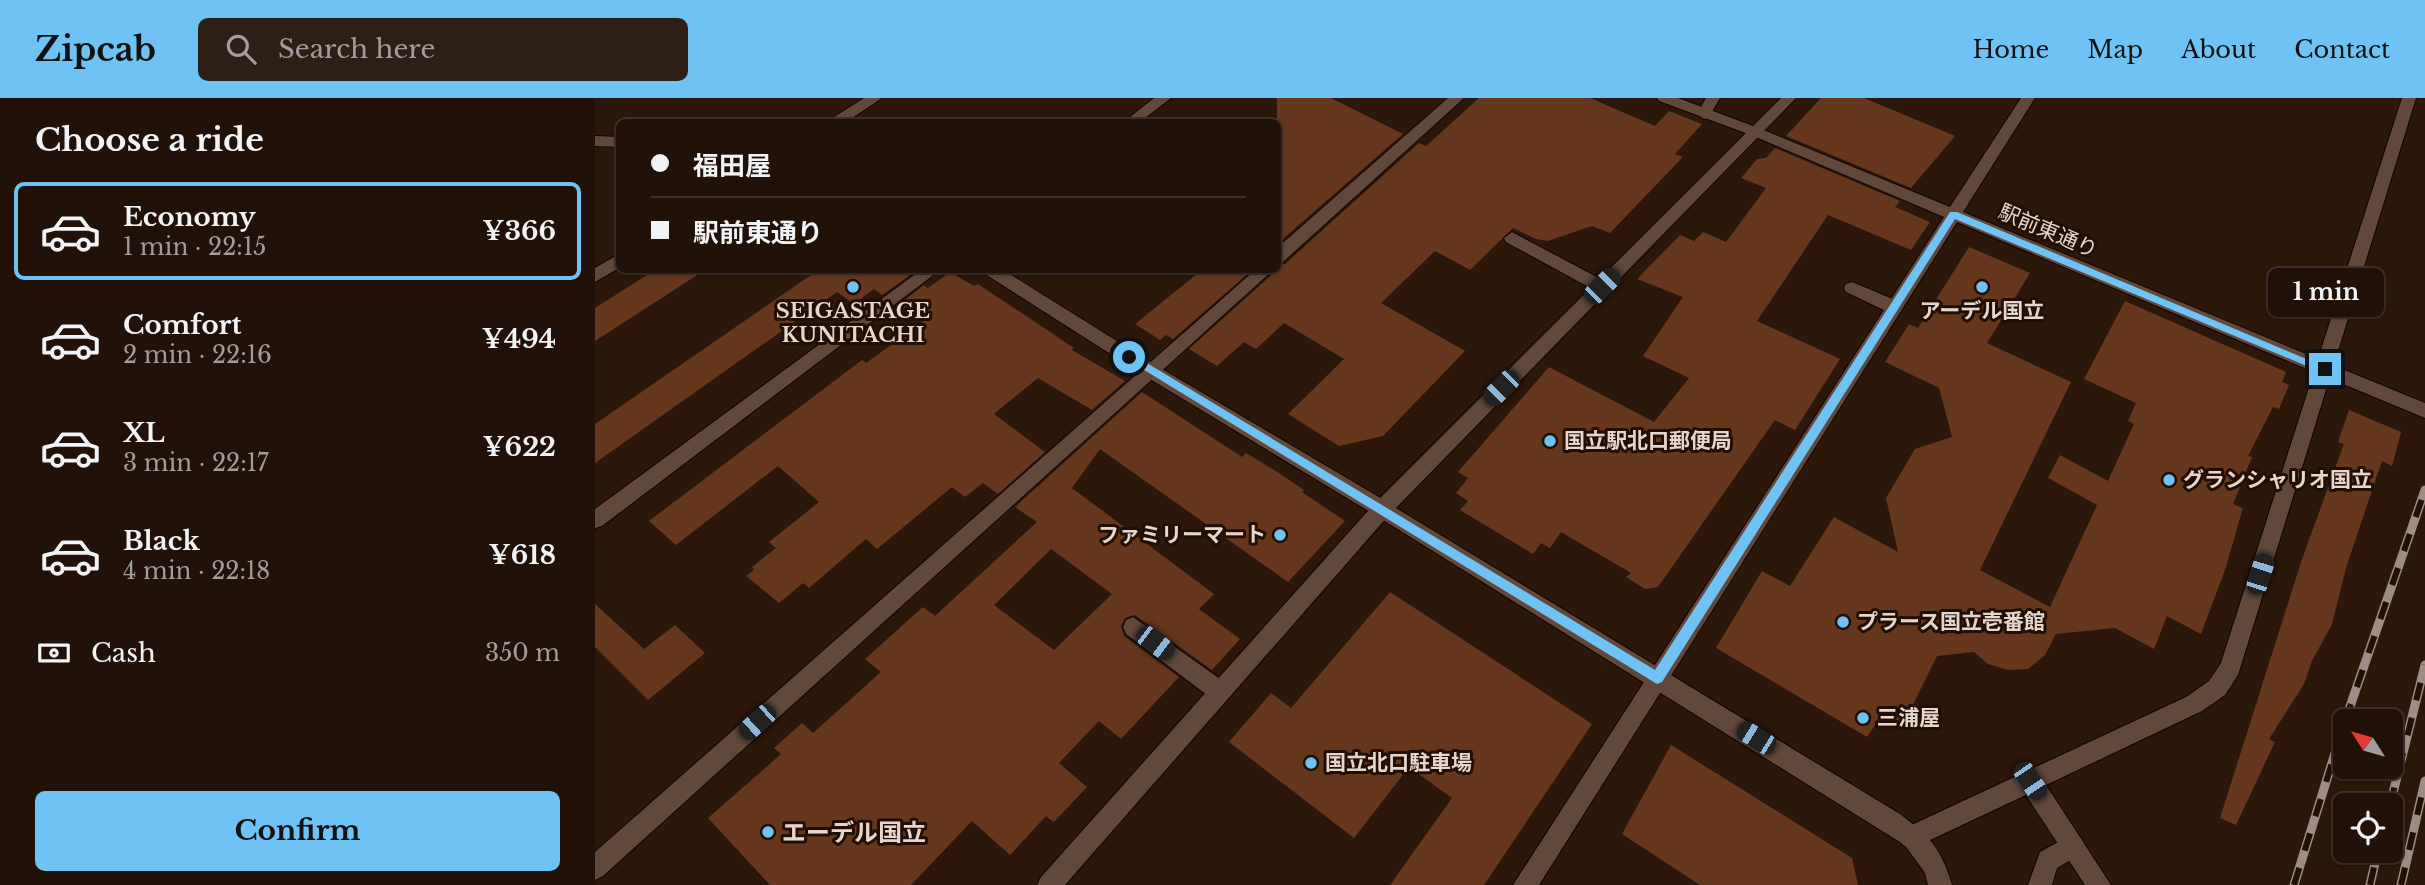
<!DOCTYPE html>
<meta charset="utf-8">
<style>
:root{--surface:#211108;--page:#2d1f16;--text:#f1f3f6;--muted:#a29d9c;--line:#3e3129;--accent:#6fc2f4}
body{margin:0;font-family:"Libre Baskerville","Noto Sans JP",serif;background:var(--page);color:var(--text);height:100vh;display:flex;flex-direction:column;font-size:26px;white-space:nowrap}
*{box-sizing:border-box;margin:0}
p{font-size:23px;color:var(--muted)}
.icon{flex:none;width:38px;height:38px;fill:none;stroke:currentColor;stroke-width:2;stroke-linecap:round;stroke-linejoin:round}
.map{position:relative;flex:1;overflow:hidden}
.drawer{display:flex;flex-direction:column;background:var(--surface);width:595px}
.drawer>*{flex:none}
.top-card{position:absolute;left:21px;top:21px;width:665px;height:154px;border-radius:10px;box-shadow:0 2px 5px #0004,0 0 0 2px var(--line);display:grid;align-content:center;height:154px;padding:0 35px;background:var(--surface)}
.needle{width:46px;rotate:307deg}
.controls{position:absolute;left:1738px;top:611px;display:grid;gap:14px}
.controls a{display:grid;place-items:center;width:70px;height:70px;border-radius:10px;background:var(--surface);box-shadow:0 2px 5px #0004,0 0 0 2px var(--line);font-size:35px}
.end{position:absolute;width:32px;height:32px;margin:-16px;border:9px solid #6fc2f4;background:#111;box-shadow:0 0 0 4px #111}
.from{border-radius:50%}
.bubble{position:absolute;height:49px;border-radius:10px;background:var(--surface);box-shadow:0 2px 5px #0004,0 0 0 2px var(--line);font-size:23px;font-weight:700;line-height:49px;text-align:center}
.car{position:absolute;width:21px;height:42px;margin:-21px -10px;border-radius:9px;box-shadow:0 0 5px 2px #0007;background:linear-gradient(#222 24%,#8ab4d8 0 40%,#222 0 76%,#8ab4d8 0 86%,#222 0)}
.top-card b{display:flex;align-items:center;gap:24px;height:66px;font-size:26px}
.top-card b+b{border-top:2px solid var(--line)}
.top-card i{width:18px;height:18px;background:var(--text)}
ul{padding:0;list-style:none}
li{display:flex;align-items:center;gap:21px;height:98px;margin:0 14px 10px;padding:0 21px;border:4px solid transparent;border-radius:10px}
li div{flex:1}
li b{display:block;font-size:26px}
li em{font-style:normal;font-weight:700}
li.current{border-color:var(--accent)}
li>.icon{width:63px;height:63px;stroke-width:1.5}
h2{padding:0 35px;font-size:32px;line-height:84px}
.pay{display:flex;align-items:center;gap:18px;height:77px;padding:0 35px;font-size:26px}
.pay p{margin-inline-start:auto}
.action{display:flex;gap:14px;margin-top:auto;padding:14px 35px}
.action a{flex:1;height:80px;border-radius:10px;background:var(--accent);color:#111;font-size:28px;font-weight:700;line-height:80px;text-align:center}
header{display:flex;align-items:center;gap:42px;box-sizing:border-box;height:98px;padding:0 35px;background:var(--accent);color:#111}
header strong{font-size:33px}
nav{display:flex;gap:38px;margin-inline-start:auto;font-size:24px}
.search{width:490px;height:63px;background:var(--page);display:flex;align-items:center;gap:18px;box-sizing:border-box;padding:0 24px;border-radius:10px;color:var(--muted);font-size:26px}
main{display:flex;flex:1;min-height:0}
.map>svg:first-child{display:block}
</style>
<header>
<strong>Zipcab</strong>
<div class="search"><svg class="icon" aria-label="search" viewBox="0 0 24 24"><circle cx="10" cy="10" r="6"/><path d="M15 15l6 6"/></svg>Search here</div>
<nav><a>Home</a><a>Map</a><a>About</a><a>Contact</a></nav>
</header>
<main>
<section class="drawer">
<h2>Choose a ride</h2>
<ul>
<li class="current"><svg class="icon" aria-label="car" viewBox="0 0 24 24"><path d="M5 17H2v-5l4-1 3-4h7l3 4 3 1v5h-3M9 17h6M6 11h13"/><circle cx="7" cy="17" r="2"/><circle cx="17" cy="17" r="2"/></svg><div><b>Economy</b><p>1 min · 22:15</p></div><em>¥366</em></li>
<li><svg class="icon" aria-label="car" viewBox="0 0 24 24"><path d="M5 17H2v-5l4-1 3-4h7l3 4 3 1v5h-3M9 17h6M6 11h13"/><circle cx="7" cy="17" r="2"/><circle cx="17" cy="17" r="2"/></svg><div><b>Comfort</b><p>2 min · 22:16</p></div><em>¥494</em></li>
<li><svg class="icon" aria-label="car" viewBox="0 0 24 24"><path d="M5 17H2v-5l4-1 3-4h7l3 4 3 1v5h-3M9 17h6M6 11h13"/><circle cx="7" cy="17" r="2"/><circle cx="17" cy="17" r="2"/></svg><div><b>XL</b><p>3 min · 22:17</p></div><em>¥622</em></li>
<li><svg class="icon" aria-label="car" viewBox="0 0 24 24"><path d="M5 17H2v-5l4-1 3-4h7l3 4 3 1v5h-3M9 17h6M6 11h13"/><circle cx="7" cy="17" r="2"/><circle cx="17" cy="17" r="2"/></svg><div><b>Black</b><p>4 min · 22:18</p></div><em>¥618</em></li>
</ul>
<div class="pay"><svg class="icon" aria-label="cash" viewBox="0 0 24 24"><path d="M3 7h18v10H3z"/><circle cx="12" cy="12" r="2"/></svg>Cash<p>350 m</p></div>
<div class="action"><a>Confirm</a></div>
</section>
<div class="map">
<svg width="1830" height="787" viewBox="0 0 1830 787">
<rect width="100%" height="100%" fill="#2c170b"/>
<g fill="#65371d" fill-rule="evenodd">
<path d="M682 0H736L808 36 682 146Z"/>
<path d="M884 0H995L1060 28 1074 13 1107 26 1080 56 1088 59 1015 135 997 128 953 143 941 141 918 130 875 172 840 153 786 205 870 253 788 338 744 348 693 316 749 261 689 225 661 251 649 244 622 268 594 251 682 172V168L690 166 824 45 831 48Z"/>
<path d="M1226 0H1269L1360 38 1316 90 1191 38Z"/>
<path d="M1180 50 1305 103 1300 109 1335 124 1316 152 1233 117 1162 223 1245 261 1200 332 1180 322 1063 489 1050 491 1031 479 1036 475 966 434 955 450 946 445 938 456 865 412 873 403 861 395 873 380 863 374 954 269 1059 324 1094 280 1048 258 1088 199 1042 181 1085 137 1099 143 1108 134 1131 144 1171 90 1146 80 1162 61 1171 60Z"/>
<path d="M1374 149 1435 175 1392 245 1476 284 1385 472 1455 509 1502 407 1453 380 1465 357 1513 383 1539 326 1533 323 1541 305 1489 281 1530 203 1691 274 1687 284 1694 287 1684 311 1678 309 1653 358 1657 359 1638 406 1648 410 1630 472 1606 536 1572 518 1559 551 1520 530 1461 536 1450 557 1433 571 1413 572 1393 566 1379 554 1342 558 1307 629 1287 617 1272 639 1121 550 1167 473 1195 488 1239 419 1303 454 1291 400 1320 351 1357 339 1344 290 1290 264 1314 226 1323 230Z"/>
<path d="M60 172H110L0 243V210Z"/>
<path d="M207 172H306L314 178 287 197 279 191 259 206 242 194 0 365V326L216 177Z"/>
<path d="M607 172H657L578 241 571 237 565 242 540 226Z"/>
<path d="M355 174 379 188 383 186 479 250 477 252 530 283 497 312 443 280 399 316 450 354 403 396 388 385 370 399 357 389 282 451 271 441 214 490 208 485 184 505 151 478 159 472 157 469 181 450 174 444 224 404 183 368 81 447 54 423 267 262 271 265 328 224 303 207 329 187 333 190Z"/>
<path d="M547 294 647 359 651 355 684 375 709 392 707 394 750 423 693 484 505 351 477 390 619 496 604 511 645 541 617 572 540 517 530 520 526 528 529 538 584 579 526 641 504 623 464 665 492 689 459 724 451 718 415 757 377 723 316 787H175L113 720 186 656 179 650 207 625 218 635 286 574 270 561 328 509 340 518 442 424 420 409ZM456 451 517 496 459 552 399 507Z"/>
<path d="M1754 312 1806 334 1797 368 1787 363 1751 470 1737 526 1717 563 1709 586 1674 641 1680 644 1641 727 1625 720 1707 461 1749 346 1743 344Z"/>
<path d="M795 494 997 626 889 787H795L857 700 814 669 759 740 634 644 676 595 696 610Z"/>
<path d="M0 506 49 551 80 527 110 555 53 602 0 549Z"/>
<path d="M1076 647 1257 760 1263 787H1105L1027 736Z"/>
</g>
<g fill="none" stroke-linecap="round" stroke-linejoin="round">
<g stroke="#130300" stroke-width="2">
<g id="service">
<path d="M1111 0H1125L1114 19 1109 21 1102 16Z"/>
<path d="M917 134 1013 185 1015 189 1013 193H1001L911 144 909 140Z"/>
<path d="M1257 184 1305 204 1308 209 1305 214H1293L1251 194 1249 190 1251 186Z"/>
<path d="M538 519 632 586 635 593 632 600 624 603 616 600 531 536 528 529 531 522Z"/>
<path d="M1478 736 1486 740 1490 748 1486 756 1462 770 1457 787H1433L1445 754Z"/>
</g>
</g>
<g stroke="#130300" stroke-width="2">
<g id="minor">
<path d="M269 0H287L251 24H234L236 21Z"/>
<path d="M559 0H576L545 24H529Z"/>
<path d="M853 0H869L688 164 682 166V150Z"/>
<path d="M1062 0H1083L1166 31 1355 109 1426 0H1440L1368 114 1723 261 1807 0H1821L1643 577 1630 597 1607 613 1451 687 1516 787H1490L1431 697 1316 751 1308 747 1304 739 1308 731 1591 599 1614 583 1626 565 1719 274 1362 124 944 787H918L1349 119 1156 37 1064 3Z"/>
<path d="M24 156V170L0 184V170Z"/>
<path d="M326 172H345L7 428 0 430V411Z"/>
<path d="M660 172H678L8 778 0 782V754Z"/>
<path d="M787 403 794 405 797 411 794 417 470 787H442L446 779 780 405Z"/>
</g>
</g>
<g stroke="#130300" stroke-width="2">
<g id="tertiary">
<path d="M0 38 24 39V49L0 48Z"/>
<path d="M388 172H408L562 268 794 405 797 411 794 417 787 419 780 417 550 278 390 176Z"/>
<path d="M1730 264 1830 305V320L1724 276 1721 271 1724 266Z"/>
<path d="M1316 727C1338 737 1351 765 1357 787H1333L1330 775 1304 739 1308 731Z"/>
</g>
</g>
<g stroke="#130300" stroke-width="2">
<path id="secondary" d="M1186 0H1201L801 410 1305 716 1324 731 1328 739 1324 747 1316 751 780 417 777 411 780 405Z"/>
</g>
<use href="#service" fill="#61483b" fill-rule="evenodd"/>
<use href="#minor" fill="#61483b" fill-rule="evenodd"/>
<use href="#tertiary" fill="#61483b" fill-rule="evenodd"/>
<use href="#secondary" fill="#61483b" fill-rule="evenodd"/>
<g stroke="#9e8d84" stroke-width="9">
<g id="rail">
<path d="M1750 623 1830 392"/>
<path d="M1795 707 1830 567"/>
<path d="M1699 787 1750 623"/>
<path d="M1775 787 1783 752"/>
<path d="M1806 787 1830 683"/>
</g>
</g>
<use href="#rail" stroke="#220e04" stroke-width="6" stroke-dasharray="18" stroke-linecap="butt"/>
</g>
<path fill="#6fc2f4" d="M1355 114H1362L1735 271 1734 274H1726L1360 121 1067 584 1062 586 528 259 530 256H537L1060 572Z"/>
<g fill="#6fc2f4" stroke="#220e04" stroke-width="2.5">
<circle cx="258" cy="189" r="7"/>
<circle cx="1387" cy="189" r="7"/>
<circle cx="955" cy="343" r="7"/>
<circle cx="1574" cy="382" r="7"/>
<circle cx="685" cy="437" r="7"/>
<circle cx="1248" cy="524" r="7"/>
<circle cx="1268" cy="620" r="7"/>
<circle cx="716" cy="665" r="7"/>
<circle cx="173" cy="734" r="7"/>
</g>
<g text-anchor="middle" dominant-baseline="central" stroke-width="6" stroke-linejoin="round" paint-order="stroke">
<g font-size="21" fill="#e5d6ce" stroke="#220e04">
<text transform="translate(1453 133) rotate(23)">駅前東通り</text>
</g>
<g font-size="21" font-weight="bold" fill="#e5d6ce" stroke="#220e04" text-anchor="start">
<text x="258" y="213" text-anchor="middle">SEIGASTAGE<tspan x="258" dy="24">KUNITACHI</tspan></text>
<text x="1387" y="213" text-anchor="middle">アーデル国立</text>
<text x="969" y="343">国立駅北口郵便局</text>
<text x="1588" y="382">グランシャリオ国立</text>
<text x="671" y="437" text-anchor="end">ファミリーマート</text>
<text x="1262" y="524">プラース国立壱番館</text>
<text x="1282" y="620">三浦屋</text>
<text x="730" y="665">国立北口駐車場</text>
</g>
<g font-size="24" font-weight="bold" fill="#e5d6ce" stroke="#220e04" text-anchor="start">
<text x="187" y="734">エーデル国立</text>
</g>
</g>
</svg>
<div class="controls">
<a><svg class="needle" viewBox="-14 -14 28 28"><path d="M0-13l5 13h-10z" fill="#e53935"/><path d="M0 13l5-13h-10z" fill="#a29d9c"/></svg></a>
<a><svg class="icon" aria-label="locate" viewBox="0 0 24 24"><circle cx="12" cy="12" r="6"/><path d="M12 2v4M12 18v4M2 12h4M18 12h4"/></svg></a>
</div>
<i class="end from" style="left:534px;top:259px"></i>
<i class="end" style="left:1730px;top:271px"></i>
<div class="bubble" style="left:1673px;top:170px;width:116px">1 min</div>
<i class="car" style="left:1007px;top:188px;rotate:45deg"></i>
<i class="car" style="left:906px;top:290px;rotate:225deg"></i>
<i class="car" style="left:1665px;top:476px;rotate:18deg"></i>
<i class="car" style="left:560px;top:545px;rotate:127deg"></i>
<i class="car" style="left:162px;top:624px;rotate:228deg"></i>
<i class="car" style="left:1161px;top:640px;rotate:302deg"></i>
<i class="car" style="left:1435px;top:683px;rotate:146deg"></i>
<div class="top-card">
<b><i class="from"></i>福田屋</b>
<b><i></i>駅前東通り</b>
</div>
</div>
</main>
